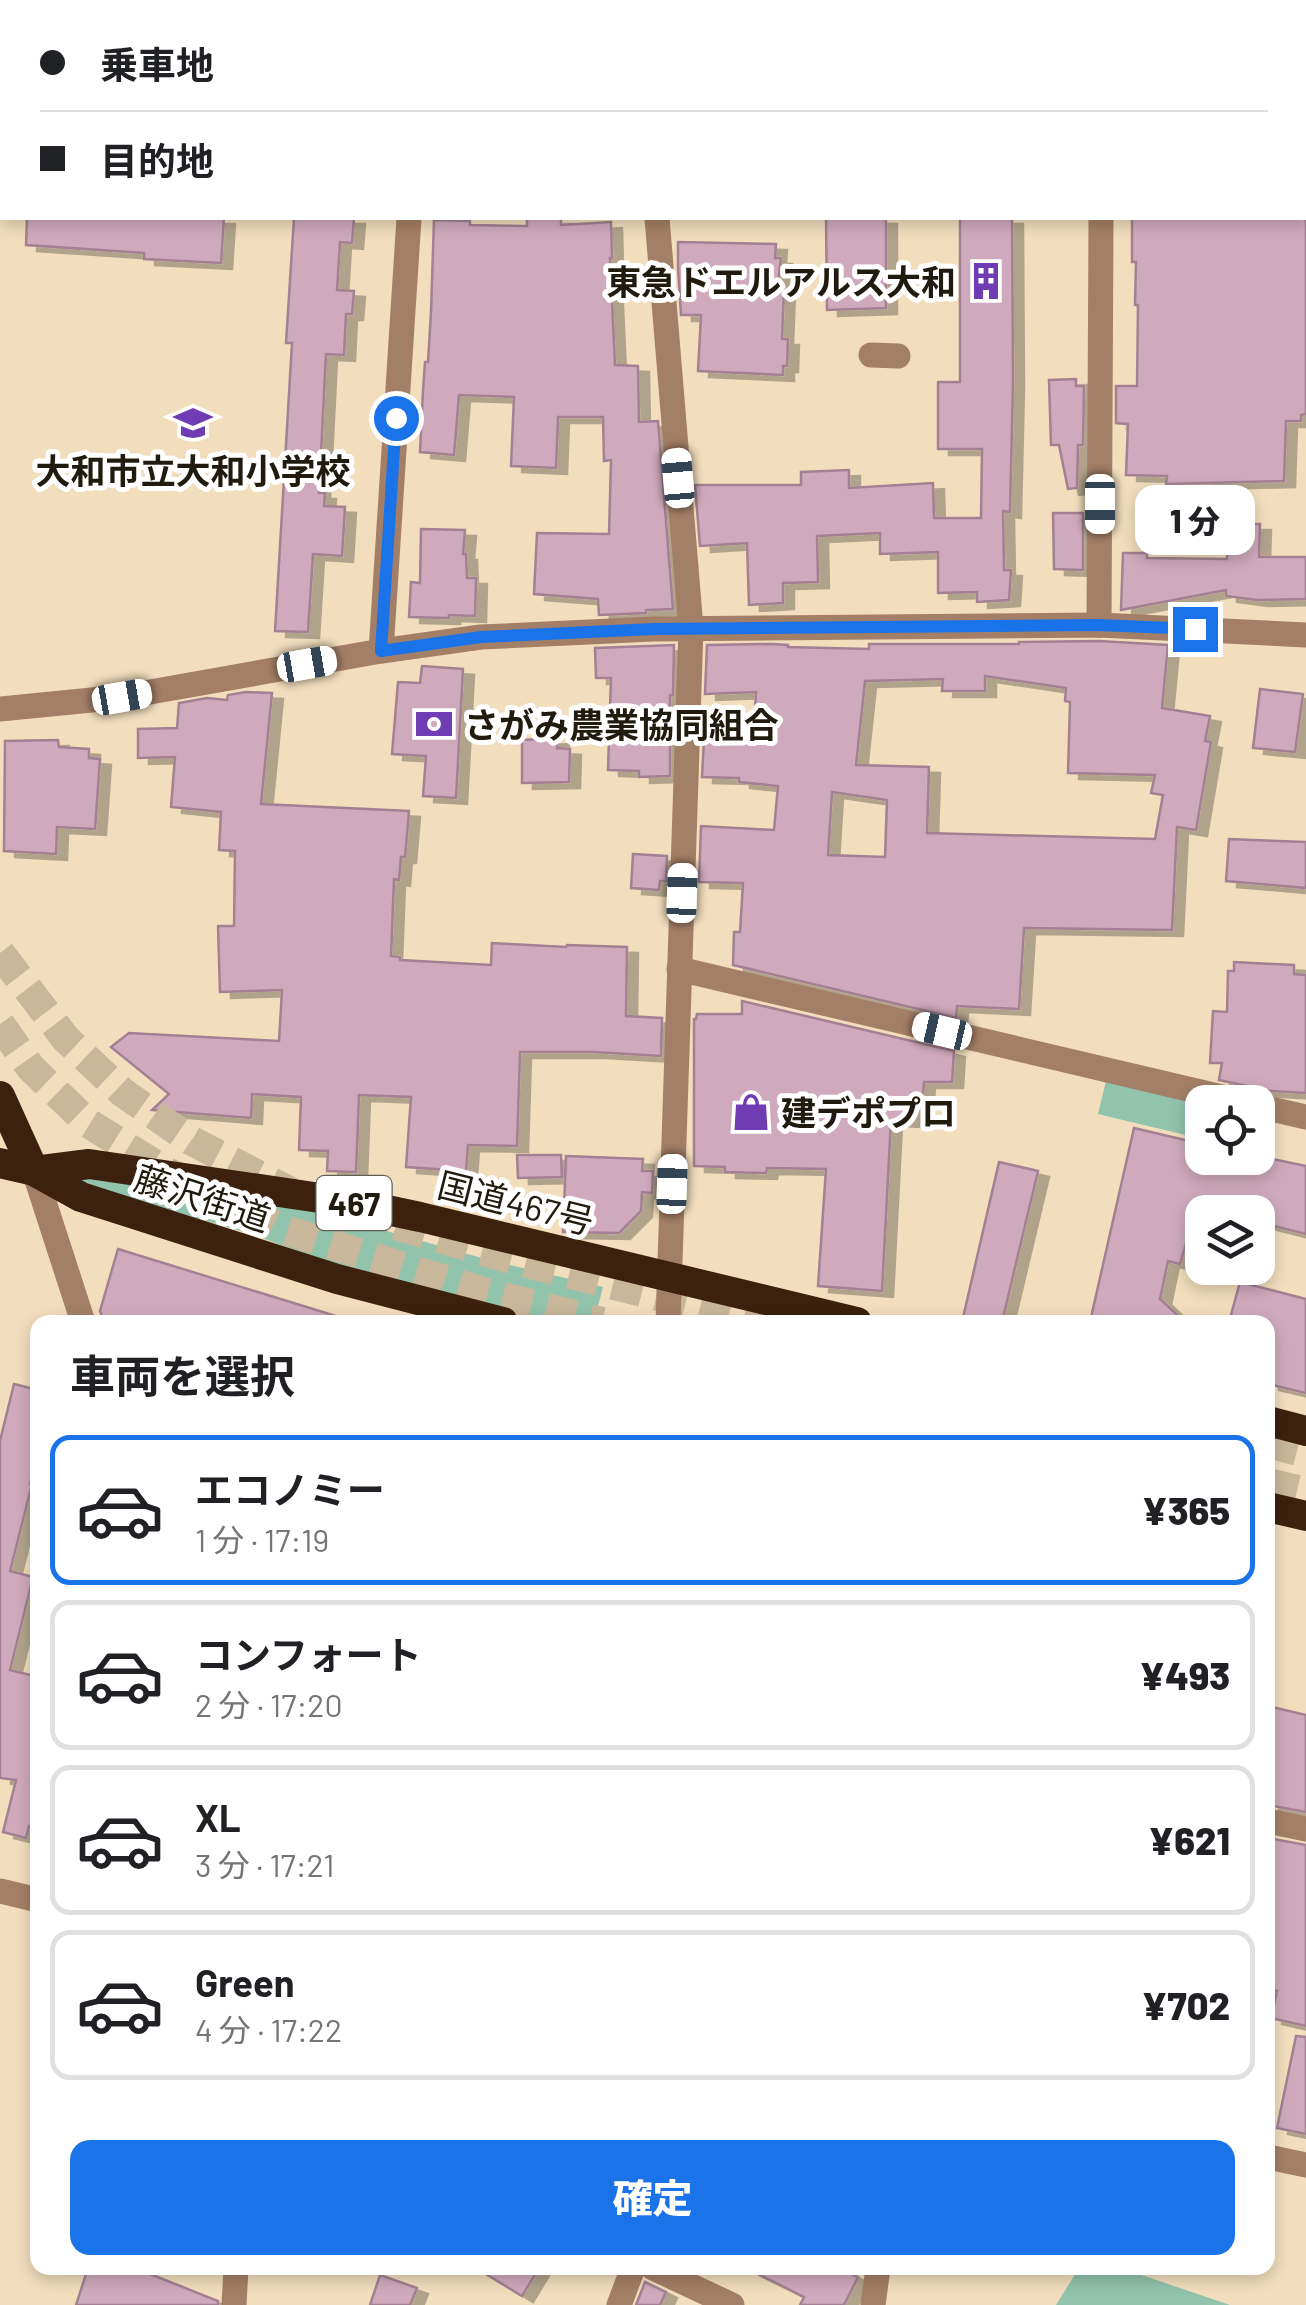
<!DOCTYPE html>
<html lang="ja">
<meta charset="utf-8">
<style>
:root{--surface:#fff;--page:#f6f6f6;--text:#202124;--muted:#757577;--line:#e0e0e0;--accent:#1a73e8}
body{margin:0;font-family:Barlow,"Noto Sans JP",sans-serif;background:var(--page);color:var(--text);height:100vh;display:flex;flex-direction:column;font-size:38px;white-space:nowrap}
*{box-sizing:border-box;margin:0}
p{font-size:32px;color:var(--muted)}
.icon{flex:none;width:55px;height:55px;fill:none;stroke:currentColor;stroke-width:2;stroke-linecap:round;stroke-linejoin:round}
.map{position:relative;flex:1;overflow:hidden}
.drawer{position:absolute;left:30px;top:1315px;width:1245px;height:960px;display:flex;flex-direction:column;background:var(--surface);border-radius:20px;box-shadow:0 5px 15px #0003}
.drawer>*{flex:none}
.hud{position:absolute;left:0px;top:0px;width:1308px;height:220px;box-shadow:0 5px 15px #0003;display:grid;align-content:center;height:220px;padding:0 40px;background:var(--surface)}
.tools{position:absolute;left:1185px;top:1085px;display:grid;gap:20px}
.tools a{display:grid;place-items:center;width:90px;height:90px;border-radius:20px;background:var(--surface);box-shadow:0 5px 15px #0003;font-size:50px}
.end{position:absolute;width:45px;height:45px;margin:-22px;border:12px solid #1a73e8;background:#fff;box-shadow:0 0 0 5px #fff}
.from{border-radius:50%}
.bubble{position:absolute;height:70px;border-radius:20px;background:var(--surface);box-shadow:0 5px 15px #0003;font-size:32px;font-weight:800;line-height:70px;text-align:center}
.car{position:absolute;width:30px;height:60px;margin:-30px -15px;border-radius:12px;box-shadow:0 0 8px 2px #0007;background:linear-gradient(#fff 24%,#345 0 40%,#fff 0 76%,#345 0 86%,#fff 0)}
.hud b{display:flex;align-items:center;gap:35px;height:95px;font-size:38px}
.hud b+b{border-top:2px solid var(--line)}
.hud i{width:25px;height:25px;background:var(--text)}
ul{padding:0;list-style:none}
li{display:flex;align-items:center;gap:30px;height:150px;margin:0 20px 15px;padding:0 20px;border:5px solid var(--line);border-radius:20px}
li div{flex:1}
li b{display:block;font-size:38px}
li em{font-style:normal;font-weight:800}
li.current{border-color:var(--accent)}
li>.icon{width:90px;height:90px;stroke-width:1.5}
h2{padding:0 40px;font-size:45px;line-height:120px}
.primary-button{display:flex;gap:20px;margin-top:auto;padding:20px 40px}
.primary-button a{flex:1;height:115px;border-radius:20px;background:var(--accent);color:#fff;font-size:40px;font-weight:800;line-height:115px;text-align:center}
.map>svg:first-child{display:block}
</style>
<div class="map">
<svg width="1306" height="2305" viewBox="0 0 1306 2305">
<defs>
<filter id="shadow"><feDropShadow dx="11" dy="6" stdDeviation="0" flood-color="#0004"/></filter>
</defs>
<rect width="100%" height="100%" fill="#f2debd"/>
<g fill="#92c3ad">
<path d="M1106 1081 1202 1104V1139L1098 1114Z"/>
<path d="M77 1177 231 1196 330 1215 489 1260 603 1287 594 1322H533L483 1310 391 1285 254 1235 87 1186Z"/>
<path d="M1079 2268H1121L1230 2305H1056Z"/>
</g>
<g fill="#cfaabc" stroke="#a38192" stroke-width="2.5" fill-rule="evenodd" filter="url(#shadow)">
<path d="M27 218H224L221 263 144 259V253L26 245Z"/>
<path d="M294 218H354L352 243 340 242 337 290 354 291 352 314H346L344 355 326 354 319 493H325L324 506 345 507 342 556 313 554 308 632 275 631 292 343H286Z"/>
<path d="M527 218H561V225L611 222 612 258H610L615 365 638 366 639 422 658 421 673 609 646 610V613L599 615 598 599 534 594 537 533 609 534 611 460 604 461 603 417H558L556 468 511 466 514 397 459 395 454 455 420 452 423 391 425 362H428L431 312 434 220 470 221V225L527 226Z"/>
<path d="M826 218H886V308L827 310Z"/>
<path d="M960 218H1012L1013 381 1010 512 1003 511 1004 570H1011L1009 600 977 602V592L938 593V552L880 554V533L817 536 818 582 783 583V603L749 605 747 543 700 546 695 485H801V472L849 470V488L933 483 934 518H981L982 449H938V382H960Z"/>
<path d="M1132 218H1306V414L1301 415V421H1286L1284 481 1166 484 1167 476 1126 475 1128 424 1116 423V386H1137L1138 305H1135L1136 262H1132Z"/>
<path d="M678 242 776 244 775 258H781L777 290 784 289 782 339H788L787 366H783V375L698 371 701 315H681L678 269Z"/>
<path d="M1076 379V386H1084L1083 445H1078L1077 488 1068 489 1059 445H1051L1049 380Z"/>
<path d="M1053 513H1083V570L1054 569Z"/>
<path d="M1227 524H1260L1259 557H1306V599L1257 600 1226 596V590L1121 610 1123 553H1147V558L1227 559Z"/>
<path d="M421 529 465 530 463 554H466L467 578H476L475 616 449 615V618L409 617 411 582 420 583Z"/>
<path d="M1099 641 1168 645 1162 708 1210 716 1205 741 1211 742 1196 830 1177 827 1172 930 1024 928 1019 1009 957 1006 956 1018 733 965 734 932H740L743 883 699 882 701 826 774 830 778 786 739 782V778L702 777 704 738 753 740 756 692 705 694 707 645 772 644 788 645V647L869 649V644H1019V642ZM985 676 1066 688 1065 701 1070 702 1068 773 1155 775 1151 793 1163 795 1155 839 927 833 929 767 856 765 865 681 943 679 942 691H985ZM832 792 887 800 885 857 828 855Z"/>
<path d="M674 645 673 695H670V776L639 777V771L608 770 611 678H596L595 648Z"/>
<path d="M422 666 463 669 456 798 423 796 426 756 392 754 398 682 420 683Z"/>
<path d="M1260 689 1303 694 1295 752 1253 748Z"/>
<path d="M246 692 272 693 261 804 409 811 405 857H401L399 880 394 879 391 956 400 957V960L491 965 492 943 566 947 567 945 627 947 626 1016 662 1018 661 1056 594 1052H520L517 1146 468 1145 466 1171 406 1167 411 1097 359 1095 356 1172 327 1171 328 1151 299 1150 301 1097 252 1094 251 1118 152 1110 169 1094 111 1047 129 1033 279 1041 282 990 220 992 218 926H234L235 851 219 850 221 812 171 807 175 757 138 758V729L177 728 179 703 207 698 227 700 228 695Z"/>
<path d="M558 738 557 748 570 749 569 782 522 783V740Z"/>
<path d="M58 740 59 747 89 749V758L100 759 95 829 57 827 56 854 4 851 5 741Z"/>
<path d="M1229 839 1306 842V888L1226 881Z"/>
<path d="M633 854 667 856 666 881H660L659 890 631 888Z"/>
<path d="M1234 962 1294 965V974L1306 975V1093L1254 1090 1247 1086 1219 1080 1222 1063H1210L1213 1011 1227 1012 1228 971H1234Z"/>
<path d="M742 1001 954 1051 952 1082H924L923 1094 911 1093 909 1121 891 1120 882 1291 818 1286 826 1169 767 1168 766 1173 725 1172V1167L694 1166V1019H696L697 1014H742Z"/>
<path d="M1134 1128 1202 1144V1158H1268L1306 1166V1234L1258 1222V1212H1195L1180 1264 1168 1261 1160 1299 1185 1322H1090Z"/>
<path d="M517 1155H561L562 1177 518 1178Z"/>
<path d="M566 1156 643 1159 642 1171H653L652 1193 642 1192 641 1211 619 1233 563 1232Z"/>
<path d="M999 1162 1038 1171 1002 1322H962Z"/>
<path d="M118 1249 339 1317V1322H104L100 1311Z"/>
<path d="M1240 1282 1306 1299V1393L1268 1384V1322H1229Z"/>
<path d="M14 1384 38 1390V1454L30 1484H32L10 1571 33 1577 10 1670 38 1677V1829L29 1826 26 1838 3 1832 16 1780 0 1778V1441Z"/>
<path d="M1268 1706 1306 1715V1812L1268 1805Z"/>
<path d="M1268 1838 1306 1845V2026L1271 2018 1277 1991 1268 1989Z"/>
<path d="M1296 2036 1306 2037V2134L1277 2128Z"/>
<path d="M88 2268H135L218 2301V2305H76Z"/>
<path d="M476 2268H539L522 2296Z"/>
<path d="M746 2268H839L858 2277 844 2305H800L804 2297Z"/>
<path d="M380 2275 417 2288 410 2305H370Z"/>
<path d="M645 2282 666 2292 660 2305H636Z"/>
</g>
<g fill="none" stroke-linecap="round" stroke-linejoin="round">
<g stroke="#c8b79a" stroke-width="30" stroke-dasharray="30 15" stroke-linecap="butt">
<path d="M0 953 66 1039 122 1092 192 1141 291 1192"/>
<path d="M0 1024 31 1068 88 1123 167 1172 285 1230 487 1293 602 1322"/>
<path d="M396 1225 511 1259 761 1322"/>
<path d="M1268 1443 1306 1453"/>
<path d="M1268 1483 1306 1492"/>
</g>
<g stroke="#a47f67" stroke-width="25">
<path d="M644 0V2"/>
<path d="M422 2V0"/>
<path d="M1103 2V0"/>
<path d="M657 218 691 628 668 1322"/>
<path d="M871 355 898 356"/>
<path d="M1099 625 1101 218"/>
<path d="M381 651 409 218"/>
<path d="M0 709 122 697 381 651 481 637 654 629 1099 625 1306 635"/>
<path d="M679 969 1243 1102"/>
<path d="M1258 1106 1306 1117"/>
<path d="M34 1171 83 1322"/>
<path d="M1268 1821 1306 1829"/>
<path d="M0 1891 38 1900"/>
<path d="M1268 2157 1306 2165"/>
<path d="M653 2268 732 2305"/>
<path d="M234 2305 236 2268"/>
<path d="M619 2305 633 2268"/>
<path d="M873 2305 878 2268"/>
</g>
<g stroke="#3c210e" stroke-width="30">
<path d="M0 1096 34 1171"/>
<path d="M0 1163 34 1171 81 1197 337 1279 503 1322"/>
<path d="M34 1171 89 1164 354 1203 420 1217 857 1322"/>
<path d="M1268 1421 1306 1431"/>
<path d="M1268 1507 1306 1516"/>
</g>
</g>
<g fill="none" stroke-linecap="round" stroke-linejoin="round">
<path stroke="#1a73e8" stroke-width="12" d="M396 418 381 651 481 637 654 629 1098 625 1195 629"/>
</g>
<defs>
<g id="building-bare" transform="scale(3)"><path d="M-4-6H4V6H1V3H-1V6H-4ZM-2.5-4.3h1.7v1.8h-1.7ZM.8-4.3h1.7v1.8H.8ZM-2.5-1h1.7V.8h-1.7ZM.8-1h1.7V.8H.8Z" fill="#703cb3" stroke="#fff" stroke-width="2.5" paint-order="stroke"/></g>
<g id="school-bare" transform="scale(3)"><path d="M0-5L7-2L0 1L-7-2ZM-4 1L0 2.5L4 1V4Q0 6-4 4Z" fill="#703cb3" stroke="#fff" stroke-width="2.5" paint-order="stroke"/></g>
<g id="bank-bare" transform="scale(3)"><path d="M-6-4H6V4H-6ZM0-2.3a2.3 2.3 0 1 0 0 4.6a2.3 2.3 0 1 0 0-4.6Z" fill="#703cb3" stroke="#fff" stroke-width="2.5" paint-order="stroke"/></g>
<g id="shop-bare" transform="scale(3)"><path d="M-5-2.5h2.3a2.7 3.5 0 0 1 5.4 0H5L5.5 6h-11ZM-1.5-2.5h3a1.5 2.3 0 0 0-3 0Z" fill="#703cb3" stroke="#fff" stroke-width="2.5" paint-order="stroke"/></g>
</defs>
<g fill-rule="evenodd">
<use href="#building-bare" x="986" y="281"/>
<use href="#school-bare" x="193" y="423"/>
<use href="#bank-bare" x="434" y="724"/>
<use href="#shop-bare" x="751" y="1112"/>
</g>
<g text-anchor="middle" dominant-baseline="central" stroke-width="10" stroke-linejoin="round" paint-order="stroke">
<rect fill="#fff" stroke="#645f56" stroke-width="2.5" x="316.5" y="1176" width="75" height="54" rx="8"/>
<g font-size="32" font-weight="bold" fill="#211a0e">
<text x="354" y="1203">467</text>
</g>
<g font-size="35" font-weight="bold" fill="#211a0e" stroke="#fff" text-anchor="start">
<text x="956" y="281" text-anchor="end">東急ドエルアルス大和</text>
<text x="193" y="470" text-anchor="middle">大和市立大和小学校</text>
<text x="464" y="724">さがみ農業協同組合</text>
<text x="781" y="1112">建デポプロ</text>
</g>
<g font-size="35" fill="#211a0e" stroke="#fff">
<text transform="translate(203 1197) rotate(18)">藤沢街道</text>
<text transform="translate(516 1202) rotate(14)">国道467号</text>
</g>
</g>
</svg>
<div class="tools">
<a><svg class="icon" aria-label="locate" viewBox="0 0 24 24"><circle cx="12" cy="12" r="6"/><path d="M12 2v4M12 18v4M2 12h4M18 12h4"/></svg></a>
<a><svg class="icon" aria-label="layers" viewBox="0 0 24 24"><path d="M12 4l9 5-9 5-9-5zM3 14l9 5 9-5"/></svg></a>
</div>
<i class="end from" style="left:396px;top:418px"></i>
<i class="end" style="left:1195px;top:629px"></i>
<div class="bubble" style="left:1135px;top:485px;width:120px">1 分</div>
<i class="car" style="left:678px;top:478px;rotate:355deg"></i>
<i class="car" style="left:1100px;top:504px;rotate:180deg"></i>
<i class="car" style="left:307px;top:664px;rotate:80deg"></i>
<i class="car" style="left:122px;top:697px;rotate:80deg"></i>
<i class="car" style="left:682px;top:893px;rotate:2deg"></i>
<i class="car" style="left:942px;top:1031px;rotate:283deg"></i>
<i class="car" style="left:672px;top:1184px;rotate:2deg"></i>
<div class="hud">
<b><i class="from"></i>乗車地</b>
<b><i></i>目的地</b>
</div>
<section class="drawer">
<h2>車両を選択</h2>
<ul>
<li class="current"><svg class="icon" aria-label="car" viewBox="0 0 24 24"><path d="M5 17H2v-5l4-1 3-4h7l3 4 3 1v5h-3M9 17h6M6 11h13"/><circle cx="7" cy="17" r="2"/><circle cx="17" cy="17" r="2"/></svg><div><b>エコノミー</b><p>1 分 · 17:19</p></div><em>¥365</em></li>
<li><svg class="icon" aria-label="car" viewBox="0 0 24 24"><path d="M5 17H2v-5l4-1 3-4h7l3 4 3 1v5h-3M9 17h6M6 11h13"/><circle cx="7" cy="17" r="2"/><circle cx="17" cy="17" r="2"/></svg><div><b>コンフォート</b><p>2 分 · 17:20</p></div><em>¥493</em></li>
<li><svg class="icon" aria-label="car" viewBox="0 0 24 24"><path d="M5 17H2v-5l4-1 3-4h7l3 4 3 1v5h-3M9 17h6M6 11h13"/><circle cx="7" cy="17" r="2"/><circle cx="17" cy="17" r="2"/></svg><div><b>XL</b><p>3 分 · 17:21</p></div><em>¥621</em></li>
<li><svg class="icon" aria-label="car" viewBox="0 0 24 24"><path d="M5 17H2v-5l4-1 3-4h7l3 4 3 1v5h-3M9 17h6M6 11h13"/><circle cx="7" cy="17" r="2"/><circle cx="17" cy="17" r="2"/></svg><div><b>Green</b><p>4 分 · 17:22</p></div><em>¥702</em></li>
</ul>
<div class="primary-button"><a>確定</a></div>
</section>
</div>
